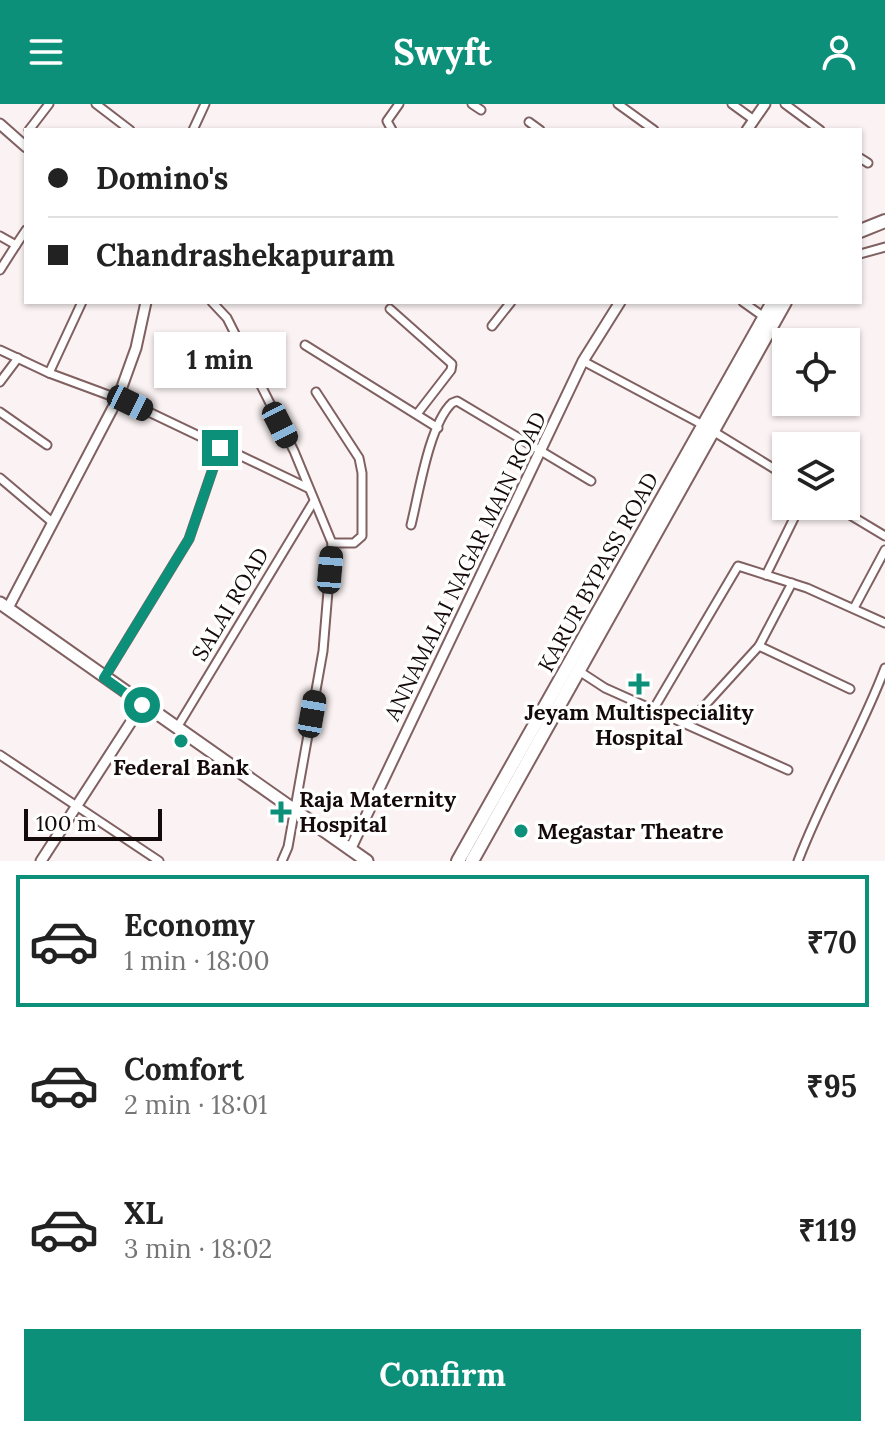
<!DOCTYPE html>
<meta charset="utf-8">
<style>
:root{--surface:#fff;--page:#f6f6f6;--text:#222;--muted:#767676;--line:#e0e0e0;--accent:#0c9079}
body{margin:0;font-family:Lora,serif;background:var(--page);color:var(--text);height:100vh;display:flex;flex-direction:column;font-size:30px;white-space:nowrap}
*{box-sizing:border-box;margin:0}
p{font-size:26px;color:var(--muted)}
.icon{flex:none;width:44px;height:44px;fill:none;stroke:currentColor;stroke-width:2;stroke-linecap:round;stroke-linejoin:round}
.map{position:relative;height:757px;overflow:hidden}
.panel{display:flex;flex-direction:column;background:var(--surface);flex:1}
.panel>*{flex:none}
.hud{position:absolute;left:24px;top:24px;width:838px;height:176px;border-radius:0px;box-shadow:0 2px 6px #0004;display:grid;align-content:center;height:176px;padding:0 24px;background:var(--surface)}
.buttons{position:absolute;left:772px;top:224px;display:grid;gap:16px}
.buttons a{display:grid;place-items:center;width:88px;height:88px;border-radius:0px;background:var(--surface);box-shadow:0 2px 6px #0004;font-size:40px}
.scale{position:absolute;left:24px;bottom:20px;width:138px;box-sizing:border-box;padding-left:8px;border:4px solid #150a0a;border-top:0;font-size:22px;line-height:28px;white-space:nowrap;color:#150a0a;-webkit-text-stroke:6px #fff;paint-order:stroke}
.end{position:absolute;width:36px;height:36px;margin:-18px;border:10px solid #0c9079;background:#fff;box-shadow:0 0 0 4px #fff}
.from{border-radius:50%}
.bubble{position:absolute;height:56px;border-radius:0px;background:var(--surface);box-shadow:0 2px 6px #0004;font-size:26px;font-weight:700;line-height:56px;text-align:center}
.car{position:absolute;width:24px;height:48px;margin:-24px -12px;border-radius:10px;box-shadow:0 0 6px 2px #0007;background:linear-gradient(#222 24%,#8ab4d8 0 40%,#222 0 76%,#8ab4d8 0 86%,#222 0)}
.hud b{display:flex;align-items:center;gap:28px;height:76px;font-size:30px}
.hud b+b{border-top:2px solid var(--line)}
.hud i{width:20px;height:20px;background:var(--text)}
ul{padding:14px 0 0;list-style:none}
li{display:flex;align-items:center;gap:24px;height:132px;margin:0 16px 12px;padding:0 8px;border:4px solid transparent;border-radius:0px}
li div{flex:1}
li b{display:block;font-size:30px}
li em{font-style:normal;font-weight:700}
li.current{border-color:var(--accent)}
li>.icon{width:72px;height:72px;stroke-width:1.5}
.cta{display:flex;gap:16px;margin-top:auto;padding:16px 24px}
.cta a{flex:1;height:92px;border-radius:0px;background:var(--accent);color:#fff;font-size:32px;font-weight:700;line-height:92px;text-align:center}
header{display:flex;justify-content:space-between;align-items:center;height:104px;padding:0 24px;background:var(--accent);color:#fff;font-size:36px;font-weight:700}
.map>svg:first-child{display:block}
</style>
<header><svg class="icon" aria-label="menu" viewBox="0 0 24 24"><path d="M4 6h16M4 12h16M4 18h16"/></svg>Swyft<svg class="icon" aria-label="person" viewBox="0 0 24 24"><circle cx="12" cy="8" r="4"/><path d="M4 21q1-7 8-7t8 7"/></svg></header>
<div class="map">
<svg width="885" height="757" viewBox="0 0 885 757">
<rect width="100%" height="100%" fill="#faf2f3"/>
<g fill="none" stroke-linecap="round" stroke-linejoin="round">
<g stroke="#806061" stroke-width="11">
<g id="minor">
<path d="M96 0 130 26"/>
<path d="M472 0 481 6"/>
<path d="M618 0 654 26"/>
<path d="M732 0 754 16"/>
<path d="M785 0 820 26"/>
<path d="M529 18 540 26"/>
<path d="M29 26 49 0"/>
<path d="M193 26 205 0"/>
<path d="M392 26 387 17 399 0"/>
<path d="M860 54 868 59"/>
<path d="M0 132 16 141 26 126"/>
<path d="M860 150 885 143"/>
<path d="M0 166 16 141"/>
<path d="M212 198 227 214 294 347 332 439 323 547 288 743 282 757"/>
<path d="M743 198 764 213"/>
<path d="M390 205 452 260 451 266 417 310"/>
<path d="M492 222 511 198"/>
<path d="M305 241 438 324"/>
<path d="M0 246 49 269 130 299 308 384"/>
<path d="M583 257 703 321 786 372"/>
<path d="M49 269 82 198"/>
<path d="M0 278 18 254"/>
<path d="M316 288 359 354 362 369V432L354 439H332"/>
<path d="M0 308 47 341"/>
<path d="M0 374 52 418"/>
<path d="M835 402 885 432"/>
<path d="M411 421C419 389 429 321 452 299L457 297 591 377"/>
<path d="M766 471 800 402"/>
<path d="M854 504 885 446"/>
<path d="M759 542 850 585"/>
<path d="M579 567 605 584 788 666"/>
<path d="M104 574 189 435 220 344"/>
<path d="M653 606 738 462 807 484 885 519"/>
<path d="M688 620 759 542 792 479"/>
<path d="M178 622 314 397"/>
<path d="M0 651 159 757"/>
<path d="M798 757C823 691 860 630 885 564"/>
</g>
</g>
<g stroke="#806061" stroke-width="13">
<g id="tertiary">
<path d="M0 20 26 43"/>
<path d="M747 26 765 0"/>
<path d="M8 504 118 294 136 244 146 198"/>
<path d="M350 746 583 257 620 198"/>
<path d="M41 757 142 601"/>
</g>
</g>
<g stroke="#806061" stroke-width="15">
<path id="secondary" d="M0 499 367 757"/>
</g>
<g stroke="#806061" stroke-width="16">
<g id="primary">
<path d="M860 127 885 117"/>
<path d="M458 757 773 198"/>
<path d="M472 757 785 198"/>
</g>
</g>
<use href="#minor" stroke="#fff" stroke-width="7"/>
<use href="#tertiary" stroke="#fff" stroke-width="9"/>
<use href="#secondary" stroke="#fff" stroke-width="11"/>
<use href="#primary" stroke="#fff" stroke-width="12"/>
</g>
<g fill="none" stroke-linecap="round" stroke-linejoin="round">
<path stroke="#0c9079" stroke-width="10" d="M142 601 104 574 189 435 220 344"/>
</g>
<g fill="#0c9079" stroke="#fff" stroke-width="3">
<path d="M635 568h8v8h8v8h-8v8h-8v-8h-8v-8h8z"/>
<circle cx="181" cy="637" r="8"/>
<path d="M277 696h8v8h8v8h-8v8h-8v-8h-8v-8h8z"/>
<circle cx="521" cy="727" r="8"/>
</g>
<g text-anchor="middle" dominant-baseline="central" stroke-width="7" stroke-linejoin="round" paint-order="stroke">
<g font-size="22" fill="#150a0a" stroke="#fff">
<text transform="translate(465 462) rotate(-64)">ANNAMALAI NAGAR MAIN ROAD</text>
<text transform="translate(598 468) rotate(-61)">KARUR BYPASS ROAD</text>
<text transform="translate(230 500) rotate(-59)">SALAI ROAD</text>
</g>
<g font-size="22" font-weight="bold" fill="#150a0a" stroke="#fff">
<text x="639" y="608">Jeyam Multispeciality<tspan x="639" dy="25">Hospital</tspan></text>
<text x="181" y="663">Federal Bank</text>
<text x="299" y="695" text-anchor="start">Raja Maternity<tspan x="299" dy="25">Hospital</tspan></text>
<text x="537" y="727" text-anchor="start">Megastar Theatre</text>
</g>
</g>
</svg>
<div class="buttons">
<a><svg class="icon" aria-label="locate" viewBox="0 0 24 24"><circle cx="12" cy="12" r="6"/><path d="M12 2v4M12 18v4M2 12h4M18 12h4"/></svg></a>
<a><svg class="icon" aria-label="layers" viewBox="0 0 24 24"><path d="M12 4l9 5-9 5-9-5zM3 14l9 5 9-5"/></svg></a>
</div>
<div class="scale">100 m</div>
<i class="end from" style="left:142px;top:601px"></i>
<i class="end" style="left:220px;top:344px"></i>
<div class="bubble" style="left:154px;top:228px;width:132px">1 min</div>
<i class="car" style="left:130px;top:299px;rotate:116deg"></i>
<i class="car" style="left:280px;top:321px;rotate:153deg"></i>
<i class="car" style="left:330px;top:466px;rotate:5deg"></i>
<i class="car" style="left:312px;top:610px;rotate:10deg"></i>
<div class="hud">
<b><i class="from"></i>Domino's</b>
<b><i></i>Chandrashekapuram</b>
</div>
</div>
<section class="panel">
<ul>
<li class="current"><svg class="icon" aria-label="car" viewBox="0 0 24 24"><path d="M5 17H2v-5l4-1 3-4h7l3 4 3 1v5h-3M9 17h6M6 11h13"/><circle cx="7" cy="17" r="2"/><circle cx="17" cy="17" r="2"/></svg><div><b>Economy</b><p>1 min · 18:00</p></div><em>₹70</em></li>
<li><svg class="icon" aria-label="car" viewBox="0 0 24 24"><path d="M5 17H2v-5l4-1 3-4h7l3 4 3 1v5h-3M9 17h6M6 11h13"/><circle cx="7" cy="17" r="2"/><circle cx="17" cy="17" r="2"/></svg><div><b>Comfort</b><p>2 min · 18:01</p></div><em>₹95</em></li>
<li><svg class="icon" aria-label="car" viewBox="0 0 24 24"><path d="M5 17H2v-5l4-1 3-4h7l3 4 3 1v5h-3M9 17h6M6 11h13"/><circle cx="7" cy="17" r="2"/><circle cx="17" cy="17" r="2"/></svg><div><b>XL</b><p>3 min · 18:02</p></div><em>₹119</em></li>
</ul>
<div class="cta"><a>Confirm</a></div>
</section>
